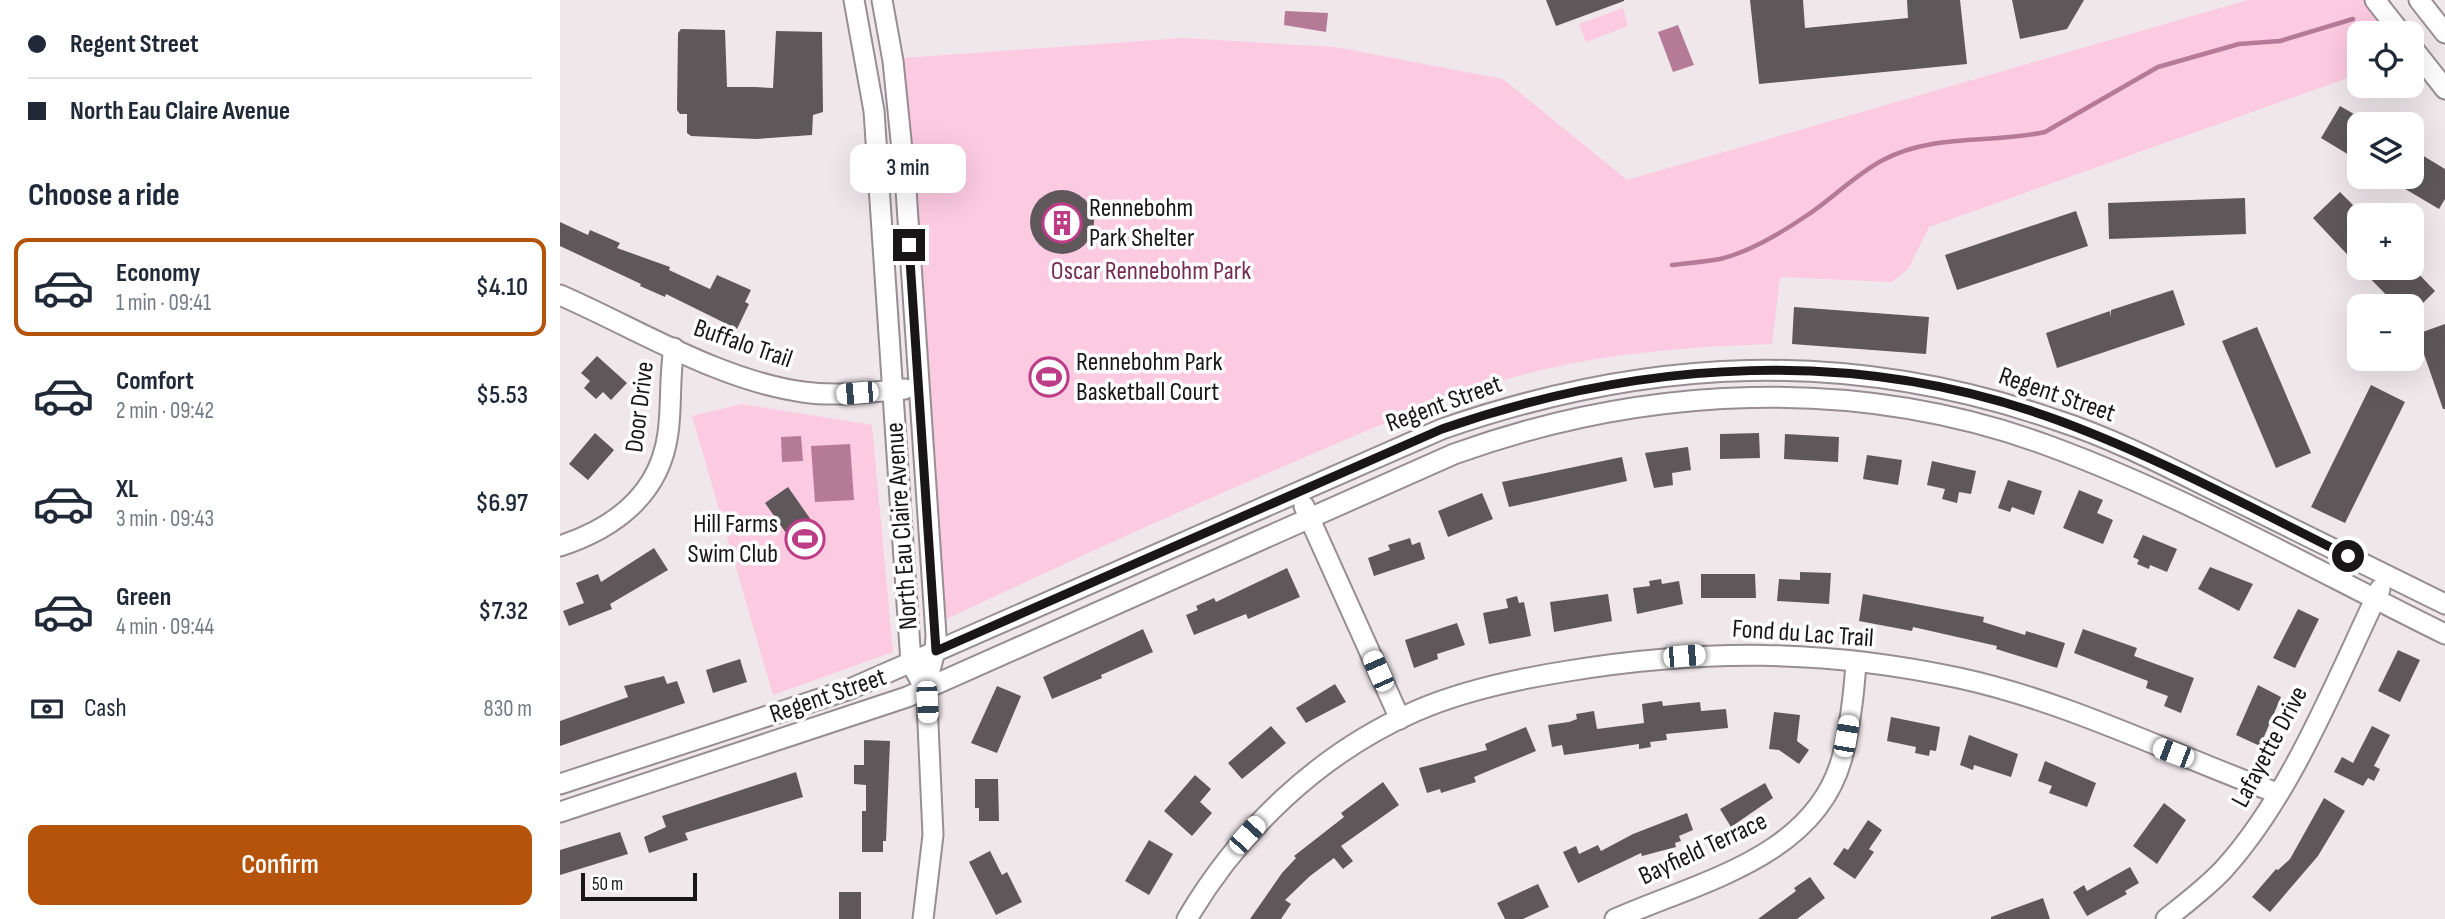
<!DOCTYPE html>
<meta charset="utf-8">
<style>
:root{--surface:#fff;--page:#f6f6f7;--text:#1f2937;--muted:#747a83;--line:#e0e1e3;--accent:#b45309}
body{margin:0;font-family:"Sofia Sans Condensed",sans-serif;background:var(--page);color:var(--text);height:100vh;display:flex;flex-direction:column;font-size:26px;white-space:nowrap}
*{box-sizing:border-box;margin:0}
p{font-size:23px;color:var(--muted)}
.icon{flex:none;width:38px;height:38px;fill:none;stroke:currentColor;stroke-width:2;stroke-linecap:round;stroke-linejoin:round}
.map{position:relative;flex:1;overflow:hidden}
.drawer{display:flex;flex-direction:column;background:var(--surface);width:560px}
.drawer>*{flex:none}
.top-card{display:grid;align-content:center;height:154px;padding:0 28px;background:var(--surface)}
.fabs{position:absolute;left:1787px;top:21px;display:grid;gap:14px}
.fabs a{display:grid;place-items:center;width:77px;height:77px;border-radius:14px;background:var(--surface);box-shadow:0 7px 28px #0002;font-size:35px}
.scale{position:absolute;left:21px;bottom:18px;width:116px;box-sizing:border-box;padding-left:7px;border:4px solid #191617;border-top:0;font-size:19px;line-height:24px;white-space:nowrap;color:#191617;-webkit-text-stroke:5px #fff;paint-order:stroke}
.end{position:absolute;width:32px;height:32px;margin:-16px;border:9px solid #191617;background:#fff;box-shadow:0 0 0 4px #fff}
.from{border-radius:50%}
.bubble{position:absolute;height:49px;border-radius:14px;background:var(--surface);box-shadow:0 7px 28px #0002;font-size:23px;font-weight:600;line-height:49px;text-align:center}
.car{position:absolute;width:21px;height:42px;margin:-21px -10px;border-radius:9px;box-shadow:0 0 5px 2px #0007;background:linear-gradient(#fff 24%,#345 0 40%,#fff 0 76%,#345 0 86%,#fff 0)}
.top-card b{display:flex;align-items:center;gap:24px;height:66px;font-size:26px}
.top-card b+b{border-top:2px solid var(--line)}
.top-card i{width:18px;height:18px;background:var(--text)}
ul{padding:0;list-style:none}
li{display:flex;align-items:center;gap:21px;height:98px;margin:0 14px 10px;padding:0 14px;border:4px solid transparent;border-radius:14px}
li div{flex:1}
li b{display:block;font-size:26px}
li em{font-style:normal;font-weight:600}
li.active{border-color:var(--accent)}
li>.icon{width:63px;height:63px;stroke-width:1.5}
h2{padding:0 28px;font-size:32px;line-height:84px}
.pay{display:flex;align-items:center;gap:18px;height:77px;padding:0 28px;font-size:26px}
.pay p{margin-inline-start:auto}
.button{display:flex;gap:14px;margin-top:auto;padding:14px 28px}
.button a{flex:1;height:80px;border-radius:14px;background:var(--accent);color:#fff;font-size:28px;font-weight:600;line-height:80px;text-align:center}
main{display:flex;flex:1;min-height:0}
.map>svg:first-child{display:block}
</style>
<main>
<section class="drawer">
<div class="top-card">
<b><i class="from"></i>Regent Street</b>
<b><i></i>North Eau Claire Avenue</b>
</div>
<h2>Choose a ride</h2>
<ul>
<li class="active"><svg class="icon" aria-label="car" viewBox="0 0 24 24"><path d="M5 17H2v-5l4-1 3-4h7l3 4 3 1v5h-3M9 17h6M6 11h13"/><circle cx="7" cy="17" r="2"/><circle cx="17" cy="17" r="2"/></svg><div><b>Economy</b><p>1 min · 09:41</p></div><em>$4.10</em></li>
<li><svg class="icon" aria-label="car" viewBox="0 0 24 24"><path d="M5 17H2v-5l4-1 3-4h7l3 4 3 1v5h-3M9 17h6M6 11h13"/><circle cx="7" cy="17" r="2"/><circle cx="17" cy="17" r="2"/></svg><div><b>Comfort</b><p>2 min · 09:42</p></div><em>$5.53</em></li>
<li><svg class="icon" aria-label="car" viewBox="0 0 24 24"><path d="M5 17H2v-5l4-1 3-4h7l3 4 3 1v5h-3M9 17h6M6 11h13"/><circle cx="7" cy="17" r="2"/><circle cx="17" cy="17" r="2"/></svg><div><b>XL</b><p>3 min · 09:43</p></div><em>$6.97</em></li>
<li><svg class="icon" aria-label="car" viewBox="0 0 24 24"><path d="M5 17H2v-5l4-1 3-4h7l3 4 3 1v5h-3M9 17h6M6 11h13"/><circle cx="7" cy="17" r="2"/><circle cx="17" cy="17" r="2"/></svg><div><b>Green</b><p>4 min · 09:44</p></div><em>$7.32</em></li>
</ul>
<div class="pay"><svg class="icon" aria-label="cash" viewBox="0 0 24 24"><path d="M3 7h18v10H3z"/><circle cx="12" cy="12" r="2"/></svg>Cash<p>830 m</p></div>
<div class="button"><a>Confirm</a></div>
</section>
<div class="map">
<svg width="1885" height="919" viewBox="0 0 1885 919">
<rect width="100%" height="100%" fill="#f0e7eb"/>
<g fill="#fccae1">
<path d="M1688 0H1815L1841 33H1799V74L1369 227 1348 269 1332 282 1220 277 1212 344C1118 347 1021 355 930 384 864 406 798 434 734 462 616 512 499 566 382 621L343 58 623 38 775 47 943 79 1067 180Z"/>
<path d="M1063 8 1068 26 1026 42 1019 24Z"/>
<path d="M182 404 312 425 333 652 213 695 132 416Z"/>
</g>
<g fill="#b47a96">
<path d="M725 11 768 13 766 32 724 25Z"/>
<path d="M1118 25 1134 65 1113 72 1098 32Z"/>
<path d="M241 436 243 461 222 462 221 437Z"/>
<path d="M290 444 294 500 255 502 251 446Z"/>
</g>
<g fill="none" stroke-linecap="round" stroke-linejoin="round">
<path stroke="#b47a96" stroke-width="4.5" d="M1112 265C1128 263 1144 262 1160 259 1189 252 1221 233 1246 216 1272 199 1296 174 1323 160 1374 133 1432 144 1485 132L1598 67 1679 44 1720 41 1793 19"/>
</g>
<g fill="#5f585b">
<path d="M986 0H1064V1L996 26Z"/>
<path d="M1190 0H1243L1245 28 1348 18 1347 0H1400L1407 64 1199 84Z"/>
<path d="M1452 0H1524L1507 29 1460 39Z"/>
<path d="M121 29 165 30 167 87H195L213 88 216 31 262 32 263 112 253 115 252 135 196 139 131 136 127 133V114H120L117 110 118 33Z"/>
<path d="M1780 106 1799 117V161L1761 138Z"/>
<path d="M1852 149 1885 169V199L1879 209 1825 177H1852Z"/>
<circle cx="502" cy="222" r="32"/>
<path d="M1780 192 1799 211V267L1753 218Z"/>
<path d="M1685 198 1686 234 1549 239 1548 203Z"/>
<path d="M1516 211 1528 246 1397 290 1385 255Z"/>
<path d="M0 222 28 235 30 230 60 243 57 248 110 267 109 270 150 289 157 275 191 290 185 302 189 304 177 329 106 294 105 297 80 286 81 284 0 246Z"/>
<path d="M1800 268H1853L1875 291 1860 306H1837Z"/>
<path d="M1613 290 1625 325 1497 368 1486 333 1550 311 1551 317V310Z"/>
<path d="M1234 307 1369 317 1366 354 1232 344Z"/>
<path d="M1885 324V409H1883L1857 334Z"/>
<path d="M1697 327 1751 453 1716 468 1662 341Z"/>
<path d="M37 356 67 383 51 400 43 392 36 399 24 388 30 381 21 373Z"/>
<path d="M1811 385 1845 402 1785 523 1751 507Z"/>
<path d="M35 433 54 450 28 480 9 464Z"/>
<path d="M1199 433 1200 458 1160 459V434Z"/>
<path d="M1225 434 1279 437 1278 462 1224 459Z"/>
<path d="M1128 447 1131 470 1112 473 1113 485 1094 488 1085 453Z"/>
<path d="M1307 455 1342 460 1338 485 1303 479Z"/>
<path d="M1062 457 1067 481 949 507 942 482Z"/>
<path d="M1372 461 1416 471 1411 494 1399 492 1397 503 1382 499 1385 489 1367 485Z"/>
<path d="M1448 480 1482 491 1474 515 1452 507 1450 512 1438 508Z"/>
<path d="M228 487 256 527 249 532 257 544 245 552 237 540 233 543 205 503Z"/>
<path d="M1519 490 1543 500 1537 513 1553 520 1543 544 1503 528Z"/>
<path d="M922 493 933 519 888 537 878 511Z"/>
<path d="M1583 535 1617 549 1607 572 1590 565 1589 569 1577 564 1579 560 1573 557Z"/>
<path d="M850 538 852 545 860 542 865 559 814 576 808 558 830 550 828 545Z"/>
<path d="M94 548 108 570 50 604 52 609 9 626 3 611 24 603 16 583 38 574 41 582Z"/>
<path d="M1650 567 1693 584 1679 611 1638 589Z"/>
<path d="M727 568 740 597 688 619 686 614 634 635 626 615 638 610 636 606 654 598 656 602Z"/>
<path d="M1240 572 1271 573 1269 604 1217 601 1219 579 1240 580Z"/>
<path d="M1141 574H1195L1196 598H1141Z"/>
<path d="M1101 579 1102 584 1119 581 1123 604 1077 614 1073 588 1090 586 1089 581Z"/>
<path d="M1048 594 1052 621 994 632 990 602Z"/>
<path d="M1303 594 1424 617 1423 622 1465 635 1466 631 1505 643 1497 668 1436 649 1437 646 1353 627 1352 631 1299 621Z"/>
<path d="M957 596 959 603 964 602 971 636 929 644 923 613 948 608 946 599Z"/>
<path d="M1738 609 1759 619 1735 668 1713 658Z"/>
<path d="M897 623 905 645 877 654 878 659 854 668 845 640Z"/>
<path d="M583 629 593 652 541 675 542 678 492 699 483 677Z"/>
<path d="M1523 629 1577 648 1574 656 1634 678 1621 713 1604 706 1608 696 1586 688 1588 681 1514 653Z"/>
<path d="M1838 650 1860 660 1840 702 1818 691Z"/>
<path d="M180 659 187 682 153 693 146 670Z"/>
<path d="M104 676 107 684 117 681 125 703 0 746V721L68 697 64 686Z"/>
<path d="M775 684 786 702 746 723 736 708Z"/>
<path d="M1698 685 1721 697 1700 746 1676 735Z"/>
<path d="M437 686 461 696 437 753 411 743Z"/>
<path d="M1102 701 1103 706 1140 702 1141 711 1166 709 1168 728 1106 734 1107 740 1090 742 1091 747 1079 749V744L1004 755 1002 745 992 747 988 725 1009 722 1017 719 1016 714 1034 711 1037 729 1084 723 1082 704Z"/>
<path d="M1214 712 1240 715 1237 741 1249 750 1239 764 1219 750 1209 749Z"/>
<path d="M1331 717 1380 727 1376 751 1370 750 1369 756 1355 753 1356 747 1327 741Z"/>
<path d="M711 726 726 743 682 779 668 763Z"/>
<path d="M1812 726 1830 735 1814 766 1820 769 1814 781 1808 778 1803 786 1774 772 1782 757 1793 763Z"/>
<path d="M966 727 976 751 914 777 916 782 881 793 880 789 867 793 859 768 927 750 925 744Z"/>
<path d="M1409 735 1458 754 1451 777 1414 765 1413 770 1400 765Z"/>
<path d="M304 740 330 741 326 841H323V852H302V811H306V785L294 784V765H304Z"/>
<path d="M1485 761 1536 783 1527 807 1489 793 1492 786 1478 781Z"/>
<path d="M236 772 243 797 125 833 128 840 89 853 84 837 106 827 102 816Z"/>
<path d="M635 775 651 789 640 802 652 813 632 836 604 811Z"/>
<path d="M415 779H438L439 821H419V808H415Z"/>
<path d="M823 782 839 805 781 846 793 861 783 869 774 858 750 876 725 900 731 904 721 919H690L722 873 736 858 734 856 784 817 781 813Z"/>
<path d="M1205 783 1213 798 1171 827 1160 809Z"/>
<path d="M1764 798 1785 811 1758 856 1710 912 1692 897 1716 869 1718 870 1730 859Z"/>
<path d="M1604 803 1626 820 1597 864 1573 846Z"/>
<path d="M1127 813 1133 830 1119 836 1121 841 1115 843 1116 847 1082 856 1081 853 1018 883 1003 852 1016 846 1019 854 1038 845 1041 851 1073 834Z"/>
<path d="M1308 820 1322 830 1309 849 1314 852 1295 879 1273 864 1284 848 1288 850Z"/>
<path d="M60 832 68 854 0 875V850Z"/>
<path d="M589 840 613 854 589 895 565 881Z"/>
<path d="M430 851 442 875 447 872 462 902 436 915 409 862Z"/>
<path d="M1570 867 1579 883 1565 891 1567 894 1527 916 1513 892 1524 885 1527 891Z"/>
<path d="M1250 877 1265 898 1237 919H1198L1236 891 1234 888Z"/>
<path d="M978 884 989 907 963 919H945L937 903Z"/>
<rect x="279" y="892" width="22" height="27"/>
<path d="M1483 898 1490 919H1431V917Z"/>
</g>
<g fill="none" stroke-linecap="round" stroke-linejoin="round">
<g stroke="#968e92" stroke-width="23">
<g id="minor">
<path d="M294 0 314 111 351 663 365 689 367 702 373 835 363 919"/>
<path d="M322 0 333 61 346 190 376 635 375 651 365 689"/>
<path d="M1815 0 1841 33"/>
<path d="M1859 0 1885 33"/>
<path d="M1852 47 1885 89"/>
<path d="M0 295C78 329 158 380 243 392 277 397 311 392 345 389"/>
<path d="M744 506 840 719"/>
<path d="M0 546C55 528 100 494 108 433 112 405 109 377 114 348"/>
<path d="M0 784 290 689 882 429C1089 357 1288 348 1496 420 1552 438 1604 465 1656 491 1733 529 1809 567 1885 604"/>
<path d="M0 812 347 697 894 454C1085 385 1297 375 1489 446 1623 495 1757 571 1885 634"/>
<path d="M627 919C680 829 760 753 856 711 904 690 957 679 1008 671 1144 649 1263 649 1399 678 1506 701 1614 755 1717 793"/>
<path d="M1055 919C1138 882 1255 858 1282 758 1290 727 1294 694 1296 662"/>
<path d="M1606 919C1626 903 1646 888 1663 870 1731 796 1776 680 1820 589"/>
</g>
</g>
<use href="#minor" stroke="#fff" stroke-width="19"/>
</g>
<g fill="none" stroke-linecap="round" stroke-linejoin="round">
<path stroke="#191617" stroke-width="9" d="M349 245 376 651 882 429C1083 359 1298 346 1500 421 1599 458 1694 509 1788 556"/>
</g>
<defs>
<g id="building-ring" transform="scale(2.0125)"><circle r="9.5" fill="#fff" stroke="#bc3c86" stroke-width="1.5"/><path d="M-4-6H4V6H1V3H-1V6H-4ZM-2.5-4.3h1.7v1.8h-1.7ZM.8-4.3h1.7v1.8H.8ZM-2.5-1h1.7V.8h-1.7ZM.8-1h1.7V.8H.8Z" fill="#bc3c86"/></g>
<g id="stadium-ring" transform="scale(2.0125)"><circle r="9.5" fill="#fff" stroke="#bc3c86" stroke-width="1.5"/><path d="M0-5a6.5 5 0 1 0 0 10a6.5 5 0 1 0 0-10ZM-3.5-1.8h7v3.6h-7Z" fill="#bc3c86"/></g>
</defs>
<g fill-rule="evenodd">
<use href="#building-ring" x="502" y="223"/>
<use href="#stadium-ring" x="489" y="377"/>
<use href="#stadium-ring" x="245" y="539"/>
</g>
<g text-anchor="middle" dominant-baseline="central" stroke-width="7" stroke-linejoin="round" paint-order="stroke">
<g font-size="26" fill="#191617" stroke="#fff" text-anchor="start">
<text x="529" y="208">Rennebohm<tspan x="529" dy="30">Park Shelter</tspan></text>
<text x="516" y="362">Rennebohm Park<tspan x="516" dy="30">Basketball Court</tspan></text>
<text x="218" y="524" text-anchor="end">Hill Farms<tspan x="218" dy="30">Swim Club</tspan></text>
</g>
<g font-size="26" fill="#752c54" stroke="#fff">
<text x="591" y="271">Oscar Rennebohm Park</text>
</g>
<g font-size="26" fill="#191617" stroke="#fff">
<text transform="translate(183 344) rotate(19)">Buffalo Trail</text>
<text transform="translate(1497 395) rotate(19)">Regent Street</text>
<text transform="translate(884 404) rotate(-20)">Regent Street</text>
<text transform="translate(80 407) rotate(-83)">Door Drive</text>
<text transform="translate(342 526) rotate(-94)">North Eau Claire Avenue</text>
<text transform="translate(1243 634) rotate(4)">Fond du Lac Trail</text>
<text transform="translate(268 696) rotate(-19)">Regent Street</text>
<text transform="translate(1710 747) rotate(-62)">Lafayette Drive</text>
<text transform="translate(1143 849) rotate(-25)">Bayfield Terrace</text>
</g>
</g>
</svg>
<div class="fabs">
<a><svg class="icon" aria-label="locate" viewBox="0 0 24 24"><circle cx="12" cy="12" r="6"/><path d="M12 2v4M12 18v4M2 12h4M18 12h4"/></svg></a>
<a><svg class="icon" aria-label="layers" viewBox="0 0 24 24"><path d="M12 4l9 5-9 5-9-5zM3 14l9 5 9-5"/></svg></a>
<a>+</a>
<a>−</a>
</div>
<div class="scale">50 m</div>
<i class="end from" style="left:1788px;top:556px"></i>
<i class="end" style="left:349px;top:245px"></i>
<div class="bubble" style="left:290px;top:144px;width:116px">3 min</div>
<i class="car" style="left:297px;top:393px;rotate:265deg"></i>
<i class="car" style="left:1124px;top:656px;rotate:85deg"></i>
<i class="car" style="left:818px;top:671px;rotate:336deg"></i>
<i class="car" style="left:367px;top:702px;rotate:177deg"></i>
<i class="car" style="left:1286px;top:736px;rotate:10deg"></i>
<i class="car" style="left:1613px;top:753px;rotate:291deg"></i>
<i class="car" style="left:687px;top:835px;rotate:42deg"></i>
</div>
</main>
